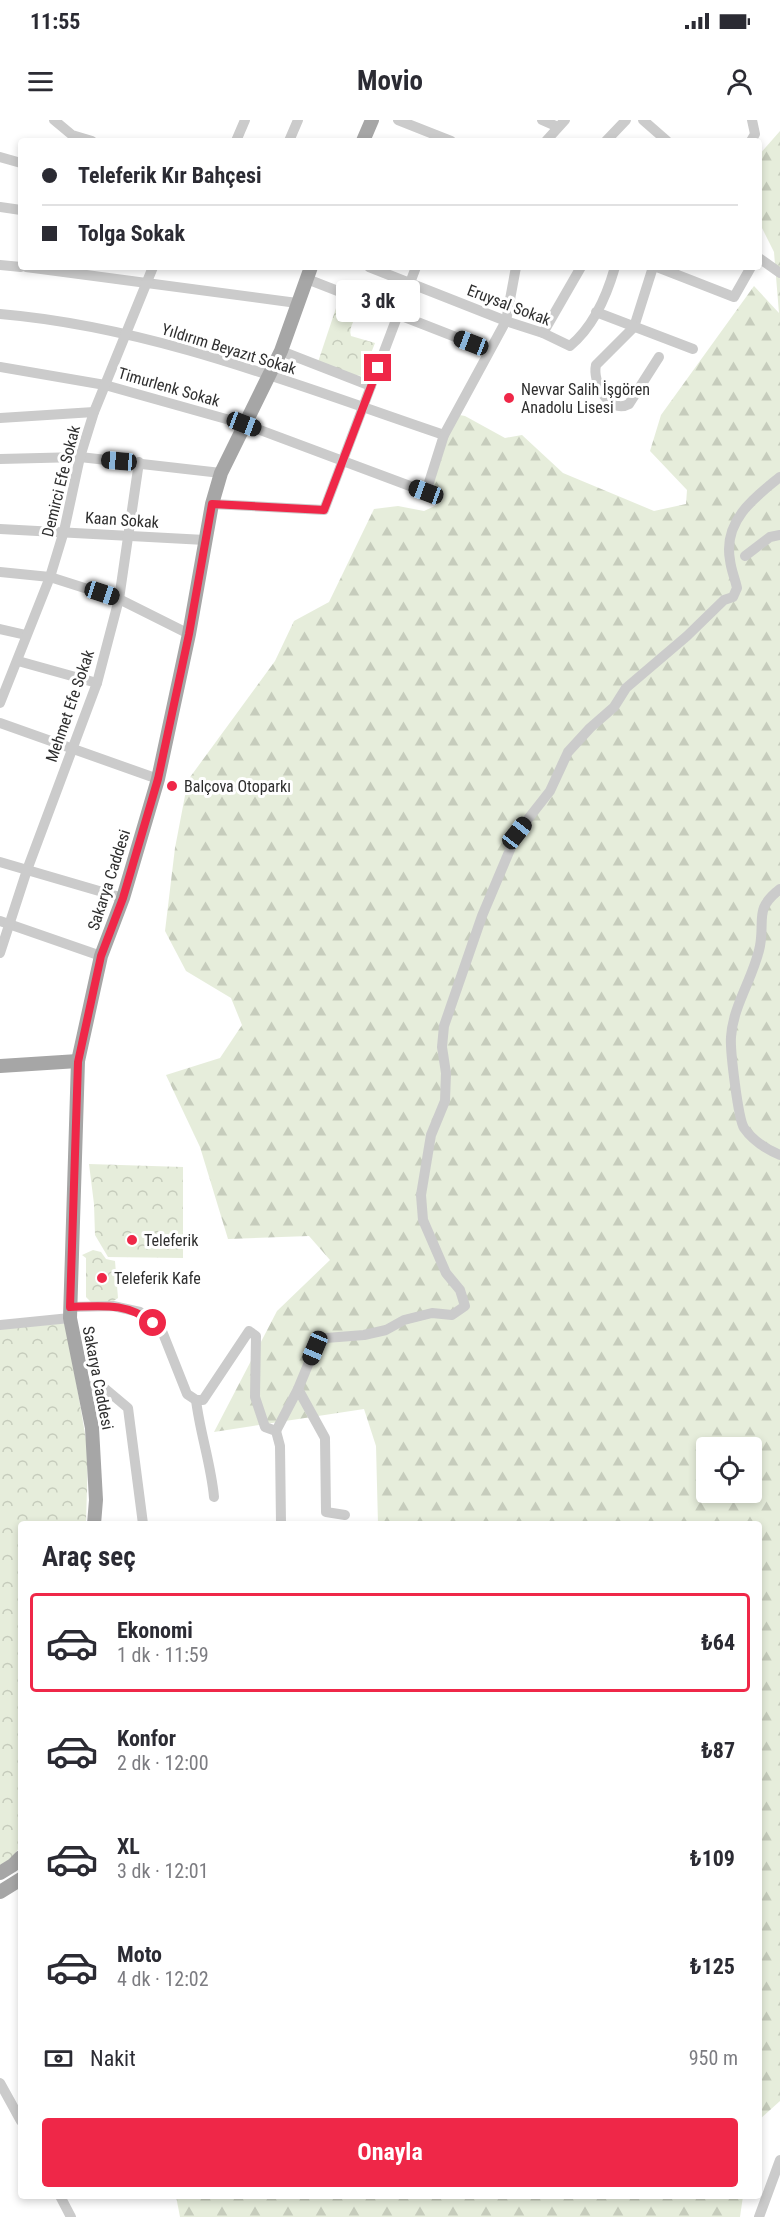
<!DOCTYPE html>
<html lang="tr">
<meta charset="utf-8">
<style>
:root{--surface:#fff;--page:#f7f7f7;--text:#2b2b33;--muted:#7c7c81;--line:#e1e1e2;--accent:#ef2748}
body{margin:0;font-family:"Roboto Condensed",sans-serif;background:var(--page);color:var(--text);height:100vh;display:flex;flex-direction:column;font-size:22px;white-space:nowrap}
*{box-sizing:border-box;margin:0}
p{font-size:20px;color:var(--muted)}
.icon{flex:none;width:33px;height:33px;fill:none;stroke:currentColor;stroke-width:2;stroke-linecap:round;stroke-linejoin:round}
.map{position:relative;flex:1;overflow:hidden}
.drawer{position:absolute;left:18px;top:1401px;width:744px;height:678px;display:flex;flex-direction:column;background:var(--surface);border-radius:6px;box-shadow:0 3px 9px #0003}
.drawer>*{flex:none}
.guide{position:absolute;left:18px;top:18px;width:744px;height:132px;border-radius:6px;box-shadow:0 3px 9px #0003;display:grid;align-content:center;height:132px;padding:0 24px;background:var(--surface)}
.tools{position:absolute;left:696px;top:1317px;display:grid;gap:12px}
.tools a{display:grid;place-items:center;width:66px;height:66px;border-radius:6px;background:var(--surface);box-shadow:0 3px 9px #0003;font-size:30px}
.end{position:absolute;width:27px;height:27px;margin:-14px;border:8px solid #ef2748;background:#fff;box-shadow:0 0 0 3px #fff}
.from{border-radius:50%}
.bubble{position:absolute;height:42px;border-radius:6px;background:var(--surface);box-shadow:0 3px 9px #0003;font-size:20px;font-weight:700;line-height:42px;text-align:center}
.car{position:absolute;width:18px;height:36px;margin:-18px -9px;border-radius:8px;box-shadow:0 0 4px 2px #0007;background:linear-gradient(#222 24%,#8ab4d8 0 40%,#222 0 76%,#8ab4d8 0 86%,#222 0)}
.guide b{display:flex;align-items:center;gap:21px;height:57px;font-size:22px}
.guide b+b{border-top:2px solid var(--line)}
.guide i{width:15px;height:15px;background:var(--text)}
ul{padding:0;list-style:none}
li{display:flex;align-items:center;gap:18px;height:99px;margin:0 12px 9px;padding:0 12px;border:3px solid transparent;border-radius:6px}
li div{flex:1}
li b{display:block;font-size:22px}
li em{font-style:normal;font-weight:700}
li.active{border-color:var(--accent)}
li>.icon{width:54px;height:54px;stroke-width:1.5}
h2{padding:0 24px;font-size:27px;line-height:72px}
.pay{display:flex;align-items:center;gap:15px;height:66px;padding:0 24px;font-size:22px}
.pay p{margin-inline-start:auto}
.cta{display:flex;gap:12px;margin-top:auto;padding:12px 24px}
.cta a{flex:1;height:69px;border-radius:6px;background:var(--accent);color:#fff;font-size:24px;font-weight:700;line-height:69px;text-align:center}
.status{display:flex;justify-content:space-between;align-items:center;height:42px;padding:0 30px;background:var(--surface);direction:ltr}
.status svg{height:16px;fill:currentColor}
header{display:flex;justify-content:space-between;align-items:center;height:78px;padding:0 24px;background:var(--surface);font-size:27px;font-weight:700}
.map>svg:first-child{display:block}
</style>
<div class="status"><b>11:55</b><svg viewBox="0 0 49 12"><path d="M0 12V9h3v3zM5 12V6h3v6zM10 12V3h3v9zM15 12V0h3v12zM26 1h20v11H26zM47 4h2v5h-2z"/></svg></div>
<header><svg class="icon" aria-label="menu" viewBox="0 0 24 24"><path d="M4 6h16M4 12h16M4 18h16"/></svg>Movio<svg class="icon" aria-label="person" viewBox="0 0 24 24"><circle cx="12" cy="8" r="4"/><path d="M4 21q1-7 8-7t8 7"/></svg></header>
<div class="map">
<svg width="780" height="2097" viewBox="0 0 780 2097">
<defs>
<pattern id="forest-firs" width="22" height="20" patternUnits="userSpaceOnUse" patternTransform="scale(1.5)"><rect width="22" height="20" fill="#e6eddb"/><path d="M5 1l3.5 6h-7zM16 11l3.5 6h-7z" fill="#c6ccbc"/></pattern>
<pattern id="park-crowns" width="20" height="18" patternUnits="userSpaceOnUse" patternTransform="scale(1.5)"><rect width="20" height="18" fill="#e6eddb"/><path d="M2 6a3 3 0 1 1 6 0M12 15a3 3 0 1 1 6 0" fill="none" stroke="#c6ccbc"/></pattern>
</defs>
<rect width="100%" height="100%" fill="#fff"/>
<g fill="url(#forest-firs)" fill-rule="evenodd">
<path d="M780 11V1981L759 2000V1404H378L376 1326 364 1289 214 1312 277 1191 330 1140 309 1116 228 1119 200 1027 166 955 220 938 242 905 231 878 186 851 165 811 175 728 188 660 275 541 294 501 329 482 374 389 398 386 424 391 437 385 433 358 454 294 465 296 505 318 522 315 563 353 654 391 686 384 687 370 650 331 661 295 754 166 779 193 774 132 759 102V35ZM706 1328H752V1372H706Z"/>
<path d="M176 2076H743L740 2097H180Z"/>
</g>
<g fill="url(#park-crowns)">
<path d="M339 179 355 185 361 190C356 197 348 207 351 216L375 223 362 256 354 255 318 242Z"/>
<path d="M89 1044 183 1047V1138L108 1137 95 1115 94 1084Z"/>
<path d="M93 1130 101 1132 106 1139 115 1141 118 1178 112 1182H91L86 1177V1138L82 1135Z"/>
<path d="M66 1203 88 1331 86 1404H21V1725L12 1738 0 1745V1209Z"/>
</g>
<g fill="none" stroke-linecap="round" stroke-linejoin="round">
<g stroke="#cbcbcb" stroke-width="10">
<path d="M54 0 72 15 92 21"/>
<path d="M398 0 451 21"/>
<path d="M542 0 558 7"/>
<path d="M643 0 667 21"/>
<path d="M236 21 245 0"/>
<path d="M289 21 298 0"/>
<path d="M546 21 565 0"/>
<path d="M606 21 626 0"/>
<path d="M751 21 755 14 752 0"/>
<path d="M0 37 21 43"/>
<path d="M0 87 21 90"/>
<path d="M759 138 780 153"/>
<path d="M0 145 21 147"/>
<path d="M26 147 297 183"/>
<path d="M369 147 506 201 543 213 570 226C593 207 607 175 615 147"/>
<path d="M653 147 634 207 596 245C592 262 609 295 629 284L659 237"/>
<path d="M657 147 734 177 751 147"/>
<path d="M307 159 489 230"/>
<path d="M596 192 693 229"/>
<path d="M0 194C153 207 299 266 444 315"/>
<path d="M543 213 581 147"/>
<path d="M281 231 371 266"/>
<path d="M0 247 105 265 244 304 426 372 444 315 506 201 516 147"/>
<path d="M0 298 94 292"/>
<path d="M0 339 80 337 221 353"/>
<path d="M212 384 324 390 416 147"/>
<path d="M0 409 205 420"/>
<path d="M745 436 770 417 780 415"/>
<path d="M0 452 50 457 119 479 189 514"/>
<path d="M0 509 26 515"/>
<path d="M18 541 97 563"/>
<path d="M0 583 50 457 64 411 80 337 94 292 153 147"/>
<path d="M0 603 158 659"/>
<path d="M0 742 123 778"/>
<path d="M780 769C754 789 765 799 760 826 754 857 733 885 731 917 730 930 738 998 744 1008 753 1021 766 1029 780 1035"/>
<path d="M0 801 101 836"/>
<path d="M0 833 27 750 97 563 119 479 139 342"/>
<path d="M70 1187 113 1186 140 1192 162 1211 187 1274 196 1280H203L249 1211 256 1216 255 1277 265 1307 276 1311 280 1326 281 1404"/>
<path d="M0 1205 70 1198"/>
<path d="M83 1266 103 1267 128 1288 143 1404"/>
<path d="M298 1269 325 1318 326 1392 345 1395"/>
<path d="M196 1280C200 1313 211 1344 214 1377"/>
<path d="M276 1311 298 1269 315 1228 326 1218 364 1215 386 1210 404 1200 432 1193 452 1195 465 1186 460 1170 446 1153 423 1100 421 1075 431 1015 445 981 446 953 442 927 444 906 482 796 517 713 550 671 568 632 590 608 614 587 626 568 687 516 724 480 733 477 737 468C735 458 731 450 730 440 723 402 753 378 780 357"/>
<path d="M0 1963 21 2001"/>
<path d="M60 2076 71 2097"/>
<path d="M759 2097 780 2040"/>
</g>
<g stroke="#a6a6a6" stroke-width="14">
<path d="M363 21 372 0"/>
<path d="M0 946 78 941"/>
<path d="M94 1404 96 1380 92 1308 70 1198 78 941 101 836 123 778 158 659 189 514 212 384 221 353 281 231 311 147"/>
<path d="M0 1753 13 1745 21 1737"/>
<path d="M0 1772 21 1759"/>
</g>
</g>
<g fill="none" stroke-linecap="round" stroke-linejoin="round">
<path stroke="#ef2748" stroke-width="8" d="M153 1203C127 1182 102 1186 70 1187L78 942 101 836 123 778 158 659 189 514 212 384 324 390 378 248"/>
</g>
<g fill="#ef2748" stroke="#fff" stroke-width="2">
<circle cx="509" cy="278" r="6"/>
<circle cx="172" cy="666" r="6"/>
<circle cx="132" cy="1120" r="6"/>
<circle cx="102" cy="1158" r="6"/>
</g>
<g text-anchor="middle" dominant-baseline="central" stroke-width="6" stroke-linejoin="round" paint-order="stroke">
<g font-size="16" fill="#2e2e2e" stroke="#fff">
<text transform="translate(509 185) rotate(21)">Eruysal Sokak</text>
<text transform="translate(229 229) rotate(17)">Yıldırım Beyazıt Sokak</text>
<text transform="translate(169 267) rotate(16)">Timurlenk Sokak</text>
<text transform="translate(61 361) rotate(-76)">Demirci Efe Sokak</text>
<text transform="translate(122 400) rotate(4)">Kaan Sokak</text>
<text transform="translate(70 586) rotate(-71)">Mehmet Efe Sokak</text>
<text transform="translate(109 760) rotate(-72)">Sakarya Caddesi</text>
<text transform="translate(98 1258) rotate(79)">Sakarya Caddesi</text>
</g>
<g font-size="16" fill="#2e2e2e" stroke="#fff" text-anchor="start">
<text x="521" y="269">Nevvar Salih İşgören<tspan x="521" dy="18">Anadolu Lisesi</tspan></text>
<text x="184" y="666">Balçova Otoparkı</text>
<text x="144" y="1120">Teleferik</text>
<text x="114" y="1158">Teleferik Kafe</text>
</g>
</g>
</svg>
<div class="tools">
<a><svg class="icon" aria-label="locate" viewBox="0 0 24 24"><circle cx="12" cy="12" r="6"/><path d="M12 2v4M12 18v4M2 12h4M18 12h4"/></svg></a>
</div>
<i class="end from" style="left:153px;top:1203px"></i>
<i class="end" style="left:378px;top:248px"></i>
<div class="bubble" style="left:336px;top:160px;width:84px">3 dk</div>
<i class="car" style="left:471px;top:223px;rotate:291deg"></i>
<i class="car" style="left:244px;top:304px;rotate:111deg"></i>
<i class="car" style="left:119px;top:341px;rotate:275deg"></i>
<i class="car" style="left:426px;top:372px;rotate:290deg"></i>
<i class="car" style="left:102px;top:473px;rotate:108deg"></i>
<i class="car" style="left:517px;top:713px;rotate:38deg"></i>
<i class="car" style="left:315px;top:1228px;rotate:203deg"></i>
<div class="guide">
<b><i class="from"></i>Teleferik Kır Bahçesi</b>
<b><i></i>Tolga Sokak</b>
</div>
<section class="drawer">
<h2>Araç seç</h2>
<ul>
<li class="active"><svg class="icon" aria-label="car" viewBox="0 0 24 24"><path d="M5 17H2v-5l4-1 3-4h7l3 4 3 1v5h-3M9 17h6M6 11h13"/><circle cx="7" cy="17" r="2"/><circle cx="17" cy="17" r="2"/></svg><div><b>Ekonomi</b><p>1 dk · 11:59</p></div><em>₺64</em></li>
<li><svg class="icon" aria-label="car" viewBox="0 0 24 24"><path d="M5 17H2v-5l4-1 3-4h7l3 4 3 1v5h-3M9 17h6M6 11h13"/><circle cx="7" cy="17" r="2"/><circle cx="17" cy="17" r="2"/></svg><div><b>Konfor</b><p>2 dk · 12:00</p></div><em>₺87</em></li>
<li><svg class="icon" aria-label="car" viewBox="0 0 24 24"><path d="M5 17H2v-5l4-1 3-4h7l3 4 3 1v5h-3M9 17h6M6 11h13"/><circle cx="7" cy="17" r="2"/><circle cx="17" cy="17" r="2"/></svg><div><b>XL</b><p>3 dk · 12:01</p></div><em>₺109</em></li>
<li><svg class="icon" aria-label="car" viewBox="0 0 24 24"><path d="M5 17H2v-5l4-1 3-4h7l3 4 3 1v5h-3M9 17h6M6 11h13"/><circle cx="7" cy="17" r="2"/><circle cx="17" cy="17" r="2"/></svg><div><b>Moto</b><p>4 dk · 12:02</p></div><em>₺125</em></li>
</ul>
<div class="pay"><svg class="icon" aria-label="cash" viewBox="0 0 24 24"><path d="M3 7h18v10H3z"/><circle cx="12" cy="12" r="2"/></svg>Nakit<p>950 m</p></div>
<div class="cta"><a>Onayla</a></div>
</section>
</div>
